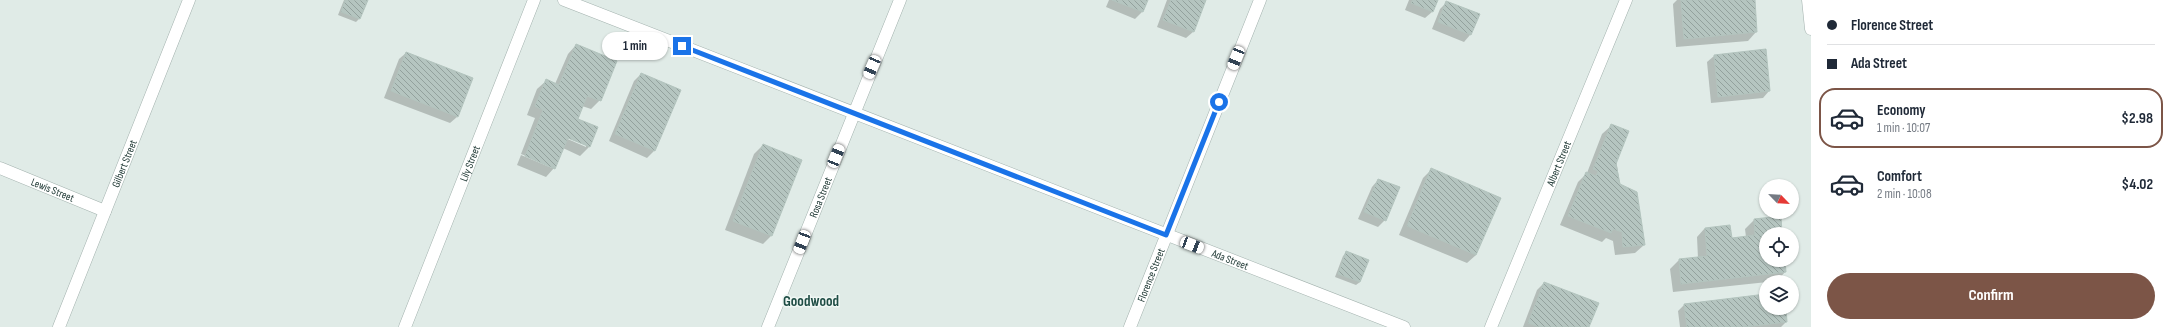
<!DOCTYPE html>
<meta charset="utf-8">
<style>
:root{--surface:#fff;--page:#f6f6f7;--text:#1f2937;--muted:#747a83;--line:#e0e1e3;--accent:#7c5547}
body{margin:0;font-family:"Sofia Sans Condensed",sans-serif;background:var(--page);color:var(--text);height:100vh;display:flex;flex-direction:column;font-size:15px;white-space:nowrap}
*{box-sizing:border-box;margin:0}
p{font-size:13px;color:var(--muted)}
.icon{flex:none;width:22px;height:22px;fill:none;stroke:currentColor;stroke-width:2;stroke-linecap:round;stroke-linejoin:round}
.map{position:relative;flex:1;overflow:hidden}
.drawer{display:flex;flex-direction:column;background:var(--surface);width:360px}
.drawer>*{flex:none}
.guide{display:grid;align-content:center;height:88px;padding:0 16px;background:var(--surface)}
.needle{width:26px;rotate:115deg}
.controls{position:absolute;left:1759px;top:179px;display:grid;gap:8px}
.controls a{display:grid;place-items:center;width:40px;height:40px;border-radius:50%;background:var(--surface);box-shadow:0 1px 3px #0004;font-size:20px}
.end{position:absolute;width:18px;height:18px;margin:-9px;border:5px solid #1a73e8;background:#fff;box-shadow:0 0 0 2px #fff}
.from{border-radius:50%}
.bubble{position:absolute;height:28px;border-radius:14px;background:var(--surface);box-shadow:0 1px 3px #0004;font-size:13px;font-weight:700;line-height:28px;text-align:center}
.car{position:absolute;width:12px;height:24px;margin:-12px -6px;border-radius:5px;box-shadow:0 0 3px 1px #0007;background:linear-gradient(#fff 24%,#345 0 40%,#fff 0 76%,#345 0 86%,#fff 0)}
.guide b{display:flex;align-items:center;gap:14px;height:38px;font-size:15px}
.guide b+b{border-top:1px solid var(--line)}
.guide i{width:10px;height:10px;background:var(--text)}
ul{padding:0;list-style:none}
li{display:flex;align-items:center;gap:12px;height:60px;margin:0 8px 6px;padding:0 8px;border:2px solid transparent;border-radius:16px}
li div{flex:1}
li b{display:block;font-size:15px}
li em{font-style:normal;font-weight:700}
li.current{border-color:var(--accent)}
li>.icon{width:36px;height:36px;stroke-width:1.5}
.primary-button{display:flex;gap:8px;margin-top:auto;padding:8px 16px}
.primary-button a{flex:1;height:46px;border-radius:24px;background:var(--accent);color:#fff;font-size:16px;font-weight:700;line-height:46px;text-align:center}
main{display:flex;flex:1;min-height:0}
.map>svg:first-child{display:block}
</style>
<main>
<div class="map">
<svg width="1811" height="327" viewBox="0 0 1811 327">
<defs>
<pattern id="building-back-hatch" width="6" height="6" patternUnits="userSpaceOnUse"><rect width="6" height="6" fill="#b5c5c0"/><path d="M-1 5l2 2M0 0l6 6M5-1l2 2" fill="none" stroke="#93a19d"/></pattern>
</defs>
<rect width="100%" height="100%" fill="#e0ebe7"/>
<g fill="#0003" fill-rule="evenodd">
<path d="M344 0H367L359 19 356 22 338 15Z"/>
<path d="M1109 0H1147L1142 12 1135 19 1106 7Z"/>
<path d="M1167 0H1205L1193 32 1186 38 1157 27Z"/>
<path d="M1409 0H1437L1432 12 1425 18 1405 10Z"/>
<path d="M1677 0H1754L1756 32 1748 41 1676 47 1673 4Z"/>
<path d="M1447 2 1479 15 1470 35 1464 42 1432 29 1440 9Z"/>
<path d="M576 45 600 100 591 109 582 106 577 119 597 127 589 147 580 156 563 148 554 168 546 177 517 165 521 155 552 168V166L521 154 535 118 527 115 537 89 546 81 555 84 568 54ZM564 136 586 145V147L563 137Z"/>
<path d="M1765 50 1769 91 1763 98 1711 103 1707 62 1714 56Z"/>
<path d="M406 53 472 79 457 117 450 123 384 98 399 59Z"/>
<path d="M641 74 680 90 654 151 647 158 609 141 634 81Z"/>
<path d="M1611 126 1620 185 1644 245 1635 253 1615 255 1613 241 1606 238 1602 242 1560 225 1578 182 1587 173 1602 134Z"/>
<path d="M763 145 771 236 763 244 725 230 754 154Z"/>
<path d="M1431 170 1476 255 1467 263 1399 235 1423 178Z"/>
<path d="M1378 180 1398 188 1385 220 1378 227 1358 219 1372 187Z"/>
<path d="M1754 220 1781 234H1766V260H1784L1785 272 1777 281 1673 292 1670 269 1679 260 1698 258 1697 237 1705 228 1731 239 1746 237 1745 229Z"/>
<path d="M1347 252 1360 282 1356 285 1335 277 1343 256Z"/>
<path d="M1544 283 1588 327H1523L1537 290Z"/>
<path d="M1766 295V308H1785L1786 322 1781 327H1680L1678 311 1685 304Z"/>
</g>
<g fill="url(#building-back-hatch)" stroke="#b3c4be">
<path d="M345 0H368L360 19 341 12Z"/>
<path d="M1112 0H1148L1143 12Z"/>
<path d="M1171 0H1206L1194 32 1163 20Z"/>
<path d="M1413 0H1438L1433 12 1411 3Z"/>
<path d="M1681 0H1755L1757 32 1684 39Z"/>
<path d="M1446 1 1480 14 1471 35 1438 22Z"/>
<path d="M576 44 617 61 601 101 587 96 578 119 598 127 590 147 568 138 555 169 525 156 543 110 535 106 546 79 559 85Z"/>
<path d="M1766 49 1770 91 1718 97 1714 55Z"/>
<path d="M406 52 473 78 458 117 391 91Z"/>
<path d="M641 73 681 90 655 151 615 134Z"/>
<path d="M1611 124 1629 131 1616 164 1620 184 1637 192 1645 245 1623 247 1622 232 1613 229 1611 233 1568 216 1586 172 1596 176 1598 171 1593 169Z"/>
<path d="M763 144 802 160 772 236 733 221Z"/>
<path d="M1431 168 1501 198 1476 255 1407 226Z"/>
<path d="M1378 179 1400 187 1386 221 1364 212Z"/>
<path d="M1781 216 1782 234H1766V260H1785L1786 272 1681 284 1679 259 1707 256 1705 228 1730 225 1732 238 1755 235 1754 219Z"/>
<path d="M1346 251 1369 260 1360 282 1338 274Z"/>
<path d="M1544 282 1599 303 1589 327H1539L1528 323Z"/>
<path d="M1766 294V308H1786L1787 322 1744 327H1687L1684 304Z"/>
</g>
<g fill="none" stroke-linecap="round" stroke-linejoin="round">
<g stroke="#a3b2ae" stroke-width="13">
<g id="minor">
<path id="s1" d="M564 0 1404 327"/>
<path d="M1808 0 1811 29"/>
<path id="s2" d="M0 168 105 211"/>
<path id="s3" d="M59 327 189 0"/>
<path id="s4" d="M405 327 534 0"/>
<path id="s5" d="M768 327 900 0"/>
<path id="s6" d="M1130 327 1260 0"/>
<path id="s7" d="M1491 327 1626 0"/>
</g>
</g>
<use href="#minor" stroke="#fff" stroke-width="12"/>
</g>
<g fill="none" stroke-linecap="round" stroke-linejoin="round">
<path stroke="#1a73e8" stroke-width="5" d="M682 46 1166 235 1219 102"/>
</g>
<g text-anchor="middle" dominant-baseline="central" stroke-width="3" stroke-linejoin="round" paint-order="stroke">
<g font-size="11" fill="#213a36" stroke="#f0f7f4">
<text stroke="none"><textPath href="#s3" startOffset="176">Gilbert Street</textPath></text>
<text stroke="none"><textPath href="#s7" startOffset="177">Albert Street</textPath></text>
<text stroke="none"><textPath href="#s4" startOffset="176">Lily Street</textPath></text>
<text stroke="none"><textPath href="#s2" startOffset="57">Lewis Street</textPath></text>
<text stroke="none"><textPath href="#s5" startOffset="140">Rosa Street</textPath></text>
<text stroke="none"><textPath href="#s1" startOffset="715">Ada Street</textPath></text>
<text stroke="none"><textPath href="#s6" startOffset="56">Florence Street</textPath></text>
</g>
<g font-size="15" font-weight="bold" fill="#1e4c44" stroke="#f0f7f4">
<text x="811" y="301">Goodwood</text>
</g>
</g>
</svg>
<div class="controls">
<a><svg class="needle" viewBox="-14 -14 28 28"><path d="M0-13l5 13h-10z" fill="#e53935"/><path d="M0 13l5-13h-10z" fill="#747a83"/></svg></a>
<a><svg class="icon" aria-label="locate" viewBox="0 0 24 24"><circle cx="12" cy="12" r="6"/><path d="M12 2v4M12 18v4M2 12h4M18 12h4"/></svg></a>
<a><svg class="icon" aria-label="layers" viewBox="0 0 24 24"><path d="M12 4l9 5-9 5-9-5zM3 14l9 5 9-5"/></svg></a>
</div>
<i class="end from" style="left:1219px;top:102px"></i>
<i class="end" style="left:682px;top:46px"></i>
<div class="bubble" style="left:602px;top:32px;width:66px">1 min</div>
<i class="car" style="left:1236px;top:58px;rotate:202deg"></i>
<i class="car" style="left:872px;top:67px;rotate:203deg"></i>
<i class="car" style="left:836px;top:156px;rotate:22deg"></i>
<i class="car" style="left:802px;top:242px;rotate:201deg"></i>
<i class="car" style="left:1192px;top:245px;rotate:111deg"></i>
</div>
<section class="drawer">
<div class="guide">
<b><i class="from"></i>Florence Street</b>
<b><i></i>Ada Street</b>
</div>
<ul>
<li class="current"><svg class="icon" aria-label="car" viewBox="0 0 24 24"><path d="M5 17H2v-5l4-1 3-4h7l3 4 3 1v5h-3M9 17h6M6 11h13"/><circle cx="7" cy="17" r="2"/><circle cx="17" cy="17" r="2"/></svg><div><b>Economy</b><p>1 min · 10:07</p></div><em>$2.98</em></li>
<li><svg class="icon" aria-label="car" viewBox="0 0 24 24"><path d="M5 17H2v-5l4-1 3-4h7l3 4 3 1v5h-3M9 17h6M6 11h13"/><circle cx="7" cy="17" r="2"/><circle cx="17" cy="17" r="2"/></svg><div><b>Comfort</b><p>2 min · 10:08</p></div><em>$4.02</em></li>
</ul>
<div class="primary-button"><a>Confirm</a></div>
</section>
</main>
